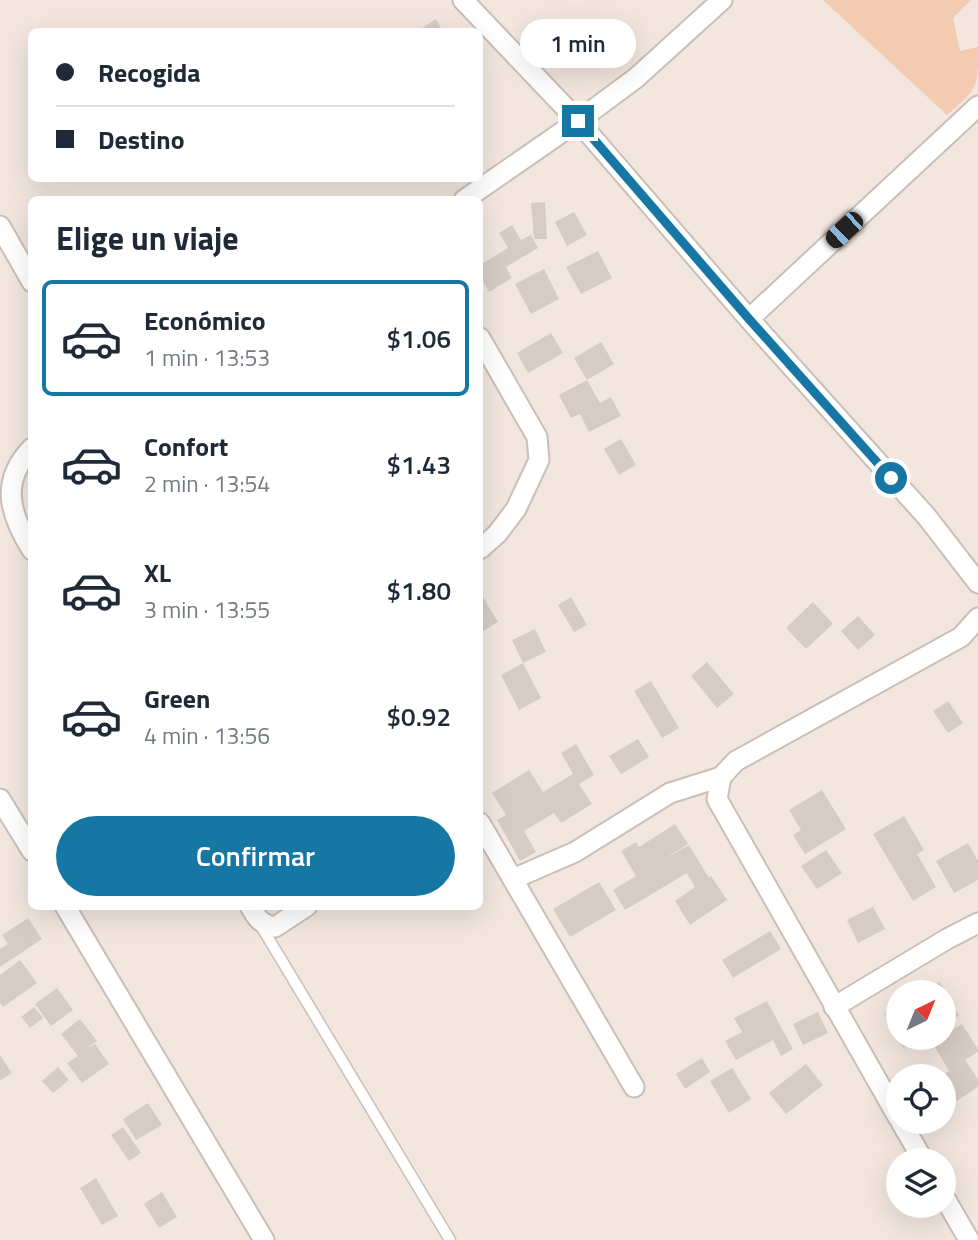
<!DOCTYPE html>
<html lang="es">
<meta charset="utf-8">
<style>
:root{--surface:#fff;--page:#f6f6f7;--text:#1f2937;--muted:#747a83;--line:#e0e1e3;--accent:#1677a4}
body{margin:0;font-family:"Titillium Web",sans-serif;background:var(--page);color:var(--text);height:100vh;display:flex;flex-direction:column;font-size:26px;white-space:nowrap}
*{box-sizing:border-box;margin:0}
p{font-size:23px;color:var(--muted)}
.icon{flex:none;width:38px;height:38px;fill:none;stroke:currentColor;stroke-width:2;stroke-linecap:round;stroke-linejoin:round}
.map{position:relative;flex:1;overflow:hidden}
.panel{position:absolute;left:28px;top:196px;width:455px;height:714px;display:flex;flex-direction:column;background:var(--surface);border-radius:10px;box-shadow:0 7px 28px #0002}
.panel>*{flex:none}
.banner{position:absolute;left:28px;top:28px;width:455px;height:154px;border-radius:10px;box-shadow:0 7px 28px #0002;display:grid;align-content:center;height:154px;padding:0 28px;background:var(--surface)}
.needle{width:46px;rotate:43deg}
.fabs{position:absolute;left:886px;top:980px;display:grid;gap:14px}
.fabs a{display:grid;place-items:center;width:70px;height:70px;border-radius:50%;background:var(--surface);box-shadow:0 7px 28px #0002;font-size:35px}
.end{position:absolute;width:32px;height:32px;margin:-16px;border:9px solid #1677a4;background:#fff;box-shadow:0 0 0 4px #fff}
.from{border-radius:50%}
.bubble{position:absolute;height:49px;border-radius:24px;background:var(--surface);box-shadow:0 7px 28px #0002;font-size:23px;font-weight:600;line-height:49px;text-align:center}
.car{position:absolute;width:21px;height:42px;margin:-21px -10px;border-radius:9px;box-shadow:0 0 5px 2px #0007;background:linear-gradient(#222 24%,#8ab4d8 0 40%,#222 0 76%,#8ab4d8 0 86%,#222 0)}
.banner b{display:flex;align-items:center;gap:24px;height:66px;font-size:26px}
.banner b+b{border-top:2px solid var(--line)}
.banner i{width:18px;height:18px;background:var(--text)}
ul{padding:0;list-style:none}
li{display:flex;align-items:center;gap:21px;height:116px;margin:0 14px 10px;padding:0 14px;border:4px solid transparent;border-radius:10px}
li div{flex:1}
li b{display:block;font-size:26px}
li em{font-style:normal;font-weight:600}
li.current{border-color:var(--accent)}
li>.icon{width:63px;height:63px;stroke-width:1.5}
h2{padding:0 28px;font-size:32px;line-height:84px}
.action{display:flex;gap:14px;margin-top:auto;padding:14px 28px}
.action a{flex:1;height:80px;border-radius:42px;background:var(--accent);color:#fff;font-size:28px;font-weight:600;line-height:80px;text-align:center}
.map>svg:first-child{display:block}
</style>
<div class="map">
<svg width="978" height="1240" viewBox="0 0 978 1240">
<rect width="100%" height="100%" fill="#f2e6de"/>
<path fill="#f3cbb1" d="M823 0H971L953 18 960 51 978 47C978 88 978 88 947 115Z"/>
<g fill="#d7ccc4">
<path d="M436 19 443 32H416Z"/>
<path d="M545 202 547 239H534L531 203Z"/>
<path d="M574 212 587 235 567 246 555 222Z"/>
<path d="M512 225 521 240 531 235 538 248 506 267 512 278 489 292 480 275V265L508 248 499 233Z"/>
<path d="M598 251 612 278 581 294 566 267Z"/>
<path d="M544 269 559 299 531 314 515 284Z"/>
<path d="M551 333 563 353 528 373 517 353Z"/>
<path d="M601 342 614 364 587 380 574 358Z"/>
<path d="M587 380 600 403 611 397 621 416 589 432 580 414 571 418 559 395Z"/>
<path d="M621 439 636 465 619 475 604 449Z"/>
<path d="M480 592 498 622 480 633Z"/>
<path d="M571 597 587 625 574 632 558 605Z"/>
<path d="M813 602 833 624 806 649 786 628Z"/>
<path d="M858 616 875 635 858 650 841 631Z"/>
<path d="M535 629 546 652 523 663 512 640Z"/>
<path d="M707 662 734 694 717 708 691 676Z"/>
<path d="M523 663 541 698 519 710 501 675Z"/>
<path d="M651 681 679 728 662 738 634 691Z"/>
<path d="M948 701 963 723 948 733 933 711Z"/>
<path d="M638 739 649 757 621 774 609 756Z"/>
<path d="M576 744 594 775 579 784 592 804 561 823 554 813 524 831 536 852 520 861 497 820 506 815 492 793 529 770 543 792 573 774 561 753Z"/>
<path d="M822 790 846 829 805 854 793 835 801 830 789 810Z"/>
<path d="M904 816 924 850 917 854 936 887 913 901 873 834Z"/>
<path d="M675 824 688 844 663 860 689 845 709 878 711 876 727 900 690 925 675 901 695 887 687 873 625 910 613 890 636 876 621 851 636 842 639 847Z"/>
<path d="M968 843 978 861V880L954 893 936 861Z"/>
<path d="M826 850 842 873 817 889 801 866Z"/>
<path d="M599 882 616 910 570 937 553 909Z"/>
<path d="M873 907 885 929 858 943 847 920Z"/>
<path d="M28 918 42 939 0 967V949L8 944 2 935Z"/>
<path d="M770 931 781 949 733 978 722 960Z"/>
<path d="M20 960 37 983 3 1007 0 1003V975Z"/>
<path d="M940 982 959 1016 943 1025V992H922Z"/>
<path d="M57 988 73 1010 51 1026 35 1004Z"/>
<path d="M767 1001 793 1049 781 1056 773 1040 736 1060 725 1041 742 1032 734 1018Z"/>
<path d="M898 1006V1038H921L903 1048 884 1014Z"/>
<path d="M34 1007 43 1018 30 1028 21 1017Z"/>
<path d="M818 1012 828 1033 803 1045 793 1024Z"/>
<path d="M80 1019 97 1041 86 1049 95 1044 109 1064 82 1083 67 1063 78 1056 61 1034Z"/>
<path d="M962 1024 978 1049V1052L965 1060 978 1079V1087L943 1110V1075L949 1071 932 1042 943 1038V1035Z"/>
<path d="M0 1055 12 1073 0 1081Z"/>
<path d="M702 1058 710 1072 685 1089 676 1074Z"/>
<path d="M806 1064 823 1085 786 1114 769 1093Z"/>
<path d="M58 1067 69 1080 53 1093 42 1081Z"/>
<path d="M732 1068 751 1099 729 1113 710 1081Z"/>
<path d="M148 1103 162 1125 136 1140 123 1119Z"/>
<path d="M123 1127 141 1153 129 1161 111 1135Z"/>
<path d="M96 1178 118 1216 102 1225 80 1188Z"/>
<path d="M162 1192 177 1217 159 1228 144 1204Z"/>
</g>
<g fill="none" stroke-linecap="round" stroke-linejoin="round">
<g stroke="#cabfb7" stroke-width="13">
<path id="lane" d="M261 926 450 1240"/>
</g>
<g stroke="#cabfb7" stroke-width="23">
<g id="street">
<path d="M463 0 578 121 749 319 927 517 978 583"/>
<path d="M464 200 578 121 636 78 722 0"/>
<path d="M0 226 32 282"/>
<path d="M749 319 978 106"/>
<path d="M480 338 537 437 539 460 516 509 497 534 480 549"/>
<path d="M32 448C0 481 9 513 32 550"/>
<path d="M0 799 32 851"/>
<path d="M480 823 634 1087"/>
<path d="M513 879 575 852 670 793 721 777"/>
<path d="M65 906 264 1240"/>
<path d="M250 906C257 919 261 924 275 927L307 906"/>
<path d="M834 1007 947 939 978 923"/>
<path d="M898 1117 717 799 721 777 736 761 961 637 978 618"/>
<path d="M901 1122 923 1160"/>
<path d="M943 1195 969 1240"/>
</g>
</g>
<use href="#lane" stroke="#fff" stroke-width="10"/>
<use href="#street" stroke="#fff" stroke-width="19"/>
</g>
<g fill="none" stroke-linecap="round" stroke-linejoin="round">
<path stroke="#1677a4" stroke-width="9" d="M578 121 749 319 891 478"/>
</g>
</svg>
<div class="fabs">
<a><svg class="needle" viewBox="-14 -14 28 28"><path d="M0-13l5 13h-10z" fill="#e53935"/><path d="M0 13l5-13h-10z" fill="#747a83"/></svg></a>
<a><svg class="icon" aria-label="locate" viewBox="0 0 24 24"><circle cx="12" cy="12" r="6"/><path d="M12 2v4M12 18v4M2 12h4M18 12h4"/></svg></a>
<a><svg class="icon" aria-label="layers" viewBox="0 0 24 24"><path d="M12 4l9 5-9 5-9-5zM3 14l9 5 9-5"/></svg></a>
</div>
<i class="end from" style="left:891px;top:478px"></i>
<i class="end" style="left:578px;top:121px"></i>
<div class="bubble" style="left:520px;top:19px;width:116px">1 min</div>
<i class="car" style="left:844px;top:230px;rotate:227deg"></i>
<div class="banner">
<b><i class="from"></i>Recogida</b>
<b><i></i>Destino</b>
</div>
<section class="panel">
<h2>Elige un viaje</h2>
<ul>
<li class="current"><svg class="icon" aria-label="car" viewBox="0 0 24 24"><path d="M5 17H2v-5l4-1 3-4h7l3 4 3 1v5h-3M9 17h6M6 11h13"/><circle cx="7" cy="17" r="2"/><circle cx="17" cy="17" r="2"/></svg><div><b>Económico</b><p>1 min · 13:53</p></div><em>$1.06</em></li>
<li><svg class="icon" aria-label="car" viewBox="0 0 24 24"><path d="M5 17H2v-5l4-1 3-4h7l3 4 3 1v5h-3M9 17h6M6 11h13"/><circle cx="7" cy="17" r="2"/><circle cx="17" cy="17" r="2"/></svg><div><b>Confort</b><p>2 min · 13:54</p></div><em>$1.43</em></li>
<li><svg class="icon" aria-label="car" viewBox="0 0 24 24"><path d="M5 17H2v-5l4-1 3-4h7l3 4 3 1v5h-3M9 17h6M6 11h13"/><circle cx="7" cy="17" r="2"/><circle cx="17" cy="17" r="2"/></svg><div><b>XL</b><p>3 min · 13:55</p></div><em>$1.80</em></li>
<li><svg class="icon" aria-label="car" viewBox="0 0 24 24"><path d="M5 17H2v-5l4-1 3-4h7l3 4 3 1v5h-3M9 17h6M6 11h13"/><circle cx="7" cy="17" r="2"/><circle cx="17" cy="17" r="2"/></svg><div><b>Green</b><p>4 min · 13:56</p></div><em>$0.92</em></li>
</ul>
<div class="action"><a>Confirmar</a></div>
</section>
</div>
